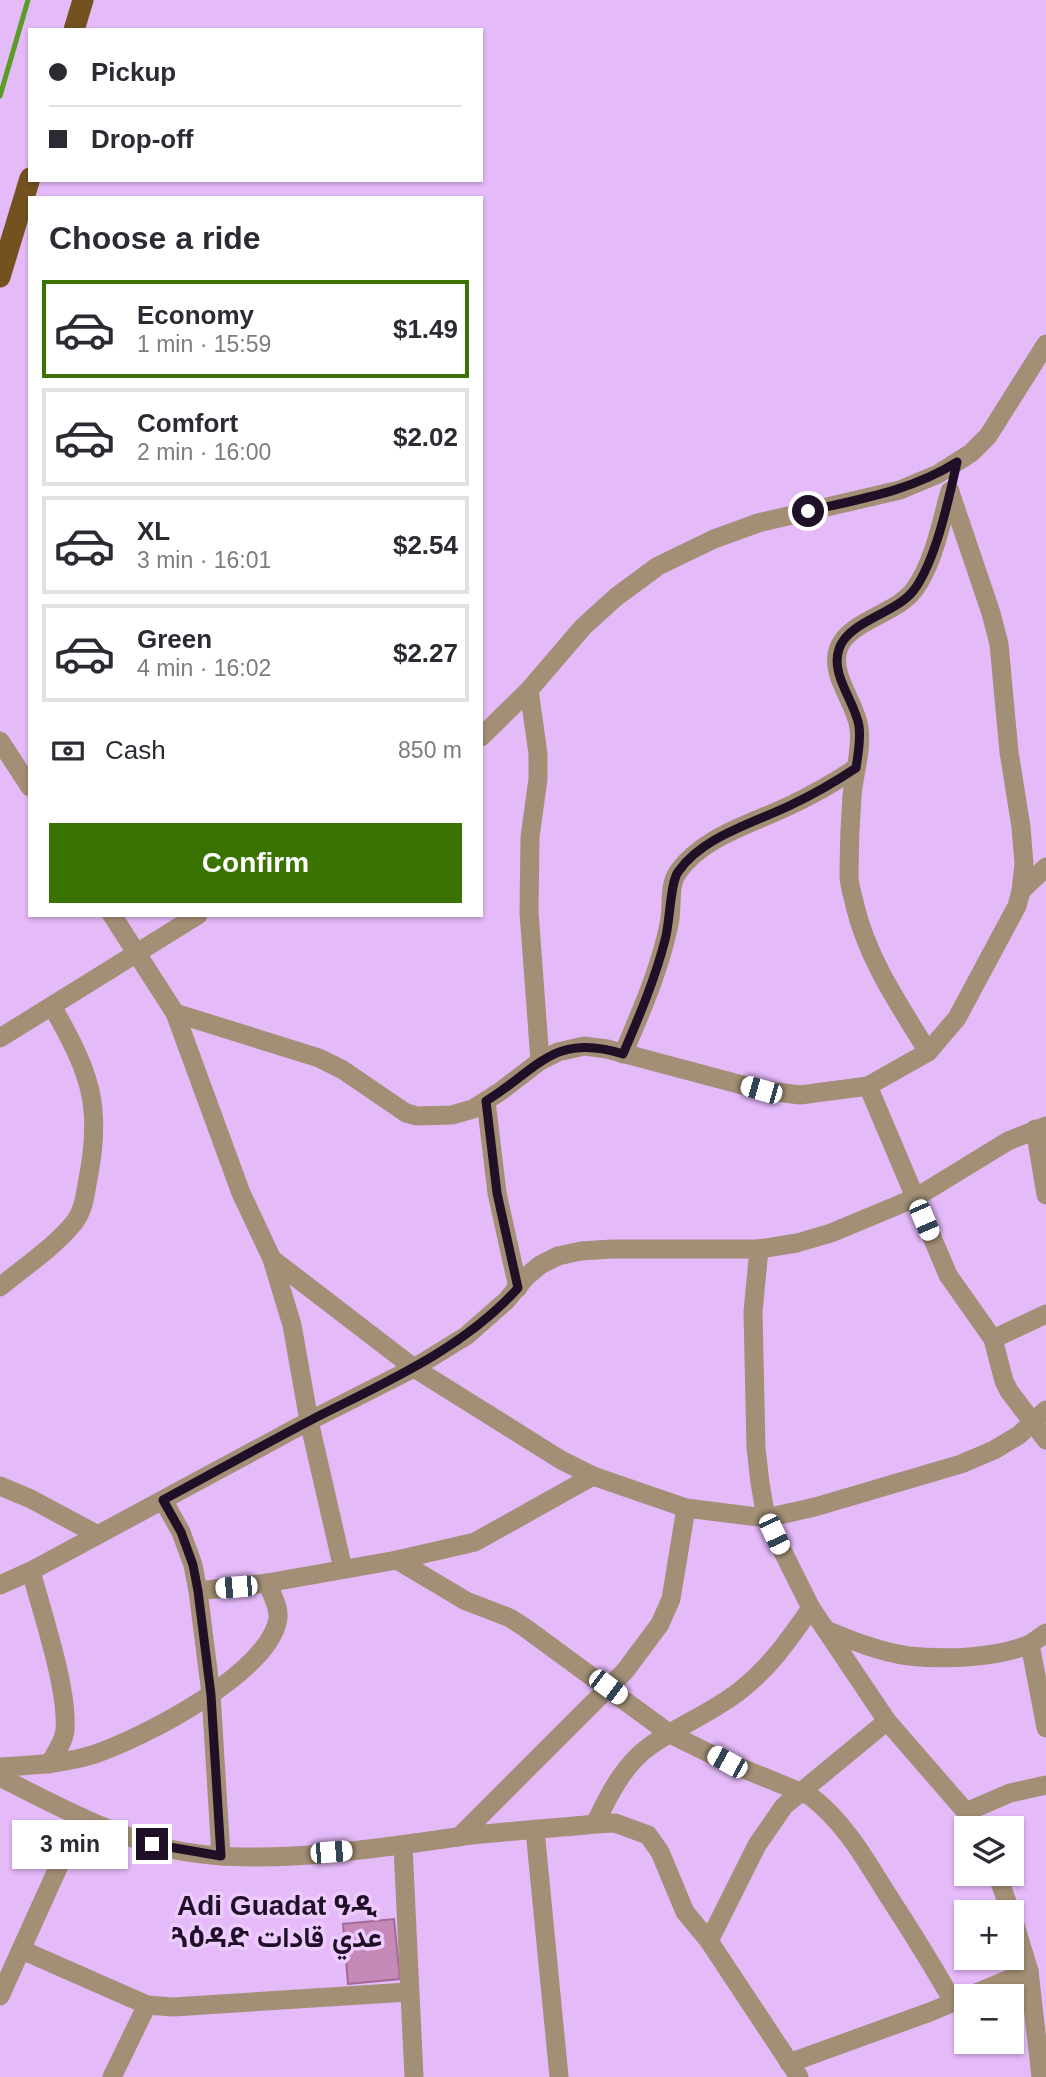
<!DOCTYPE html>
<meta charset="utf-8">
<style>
:root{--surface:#fff;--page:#f2f2f3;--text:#2b2b33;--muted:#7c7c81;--line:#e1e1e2;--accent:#3b7302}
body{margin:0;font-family:Helvetica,Vazirmatn,"Noto Sans Ethiopic",sans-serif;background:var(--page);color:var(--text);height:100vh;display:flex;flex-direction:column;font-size:26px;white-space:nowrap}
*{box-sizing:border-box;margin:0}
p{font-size:23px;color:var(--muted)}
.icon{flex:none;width:38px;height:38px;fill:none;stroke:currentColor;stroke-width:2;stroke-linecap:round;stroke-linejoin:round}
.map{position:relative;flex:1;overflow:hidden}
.panel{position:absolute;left:28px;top:196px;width:455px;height:721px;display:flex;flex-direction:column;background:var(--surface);border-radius:0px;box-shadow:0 2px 5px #0004}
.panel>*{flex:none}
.hud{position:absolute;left:28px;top:28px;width:455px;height:154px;border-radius:0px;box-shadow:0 2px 5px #0004;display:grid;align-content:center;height:154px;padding:0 21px;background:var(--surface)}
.fabs{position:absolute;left:954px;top:1816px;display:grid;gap:14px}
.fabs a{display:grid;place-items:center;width:70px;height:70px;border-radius:0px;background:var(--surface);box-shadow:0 2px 5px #0004;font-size:35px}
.end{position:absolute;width:32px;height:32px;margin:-16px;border:9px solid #201027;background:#fff;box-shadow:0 0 0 4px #fff}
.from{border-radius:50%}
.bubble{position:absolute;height:49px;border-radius:0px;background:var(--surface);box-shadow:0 2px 5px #0004;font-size:23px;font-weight:800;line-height:49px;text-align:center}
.car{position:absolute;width:21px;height:42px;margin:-21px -10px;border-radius:9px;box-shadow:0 0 5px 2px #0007;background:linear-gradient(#fff 24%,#345 0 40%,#fff 0 76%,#345 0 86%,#fff 0)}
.hud b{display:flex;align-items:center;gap:24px;height:66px;font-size:26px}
.hud b+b{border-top:2px solid var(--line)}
.hud i{width:18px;height:18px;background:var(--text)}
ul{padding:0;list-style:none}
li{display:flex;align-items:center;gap:21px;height:98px;margin:0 14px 10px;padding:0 7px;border:4px solid var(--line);border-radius:0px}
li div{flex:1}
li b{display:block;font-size:26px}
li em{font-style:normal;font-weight:800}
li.selected{border-color:var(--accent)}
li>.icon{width:63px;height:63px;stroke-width:1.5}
h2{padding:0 21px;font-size:32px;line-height:84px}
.pay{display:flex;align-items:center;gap:18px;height:77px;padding:0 21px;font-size:26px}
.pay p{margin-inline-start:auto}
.button{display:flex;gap:14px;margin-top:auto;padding:14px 21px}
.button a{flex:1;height:80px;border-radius:0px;background:var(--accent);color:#fff;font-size:28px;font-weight:800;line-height:80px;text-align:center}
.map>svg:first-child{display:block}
</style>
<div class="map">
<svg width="1046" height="2077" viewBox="0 0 1046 2077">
<rect width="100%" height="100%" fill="#e5baf9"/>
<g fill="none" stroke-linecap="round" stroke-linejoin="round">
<path stroke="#5b9c29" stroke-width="5" d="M0 96 28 0"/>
</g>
<path fill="#c589b8" stroke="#a36997" stroke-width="2" d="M394 1919 400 1979 348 1984 343 1924Z"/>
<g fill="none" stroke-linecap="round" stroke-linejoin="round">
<g stroke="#a28f75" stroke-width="19">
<path d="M529 690 538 754V779L530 837 529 912 540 1061"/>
<path d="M481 737 529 690 583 627 616 597 658 566 714 539 758 523 900 490 938 474 971 453 988 436 1046 344"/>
<path d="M0 741 30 787"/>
<path d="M1021 891 1046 867"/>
<path d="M112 915 175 1013 241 1193 272 1259 292 1325 309 1421 343 1569"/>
<path d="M175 1013 319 1058 343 1070 406 1113 417 1116 452 1115 473 1109 501 1091 540 1061 558 1052 584 1046 607 1049 761 1090 800 1095 868 1086 928 1052 957 1018 1017 906 1021 891 1024 864 1021 827 1009 752 999 644 991 613 950 492"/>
<path d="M0 1038 198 915"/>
<path d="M928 1052C900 1006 868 960 855 906 853 896 849 886 849 875 849 849 850 822 852 796 854 773 862 750 859 728 856 702 828 674 839 647 851 620 896 614 914 590 934 563 941 522 950 491"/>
<path d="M623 1054C641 1012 660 969 669 924 673 908 668 886 678 872 703 836 754 823 791 805 814 794 835 782 856 768"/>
<path d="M868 1086 948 1275 993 1339 1004 1381 1009 1391 1046 1440"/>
<path d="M486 1101 497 1193 518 1288"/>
<path d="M1035 1129 1046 1195"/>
<path d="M759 1249 753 1312 756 1448 760 1483 766 1518 811 1608 887 1721 966 1812 975 1829"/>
<path d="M272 1259 414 1368 561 1460 593 1476 686 1508 766 1518 815 1507 961 1464 994 1450 1019 1435 1046 1410"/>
<path d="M0 1287C24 1267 53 1248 73 1224 84 1211 85 1195 88 1179 103 1104 89 1071 52 1006"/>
<path d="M993 1339 1046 1314"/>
<path d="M0 1486 31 1499 98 1535"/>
<path d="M163 1500 181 1532 193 1565 198 1591 211 1694 221 1856"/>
<path d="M397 1560 466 1601 510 1618 524 1627 670 1734 727 1762 810 1796C843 1820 866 1860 887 1894 910 1929 932 1965 953 2001"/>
<path d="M31 1571C42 1613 68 1688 65 1730 64 1742 55 1754 49 1764"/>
<path d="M0 1585 31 1571 309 1421 414 1368 466 1336 506 1301 526 1277 540 1265 558 1256 581 1251 612 1249H759L797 1243 831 1233 915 1198 1008 1141 1046 1126"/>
<path d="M198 1591 267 1583 397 1560 475 1542 593 1476"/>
<path d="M826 1630C853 1641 880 1652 909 1656 946 1660 993 1658 1028 1645 1034 1642 1040 1637 1046 1633"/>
<path d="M1030 1644 1046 1728"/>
<path d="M0 1767C32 1765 64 1764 95 1754 143 1738 271 1672 278 1618 279 1607 272 1594 267 1583"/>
<path d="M0 1777C49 1802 98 1828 151 1844 239 1871 366 1850 457 1837 503 1831 549 1829 595 1824L615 1823 648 1835 660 1852 685 1912 709 1941 799 2077"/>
<path d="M966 1812 1010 1793 1046 1785"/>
<path d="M595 1824C608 1796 624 1764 650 1746 679 1725 714 1712 742 1689 771 1666 790 1638 811 1608"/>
<path d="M535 1830 559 2077"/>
<path d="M459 1837 625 1671 660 1624 671 1599 686 1508"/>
<path d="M403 1846 414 2077"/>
<path d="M997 1874 1011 1913"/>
<path d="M1012 1915 1029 1971 1041 2077"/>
<path d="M709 1941 757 1845 784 1806 887 1721"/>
<path d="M22 1950 147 2005 173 2007 408 1992"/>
<path d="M0 1996 81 1817"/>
<path d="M789 2063 930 2012 1029 1971"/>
<path d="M112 2077 147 2005"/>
</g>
<g stroke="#73521f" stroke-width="21">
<path d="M74 30 83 0"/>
<path d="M0 277 30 178"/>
</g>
</g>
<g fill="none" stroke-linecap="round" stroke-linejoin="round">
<path stroke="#201027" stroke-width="9" d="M152 1844 221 1856 211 1695 198 1591 193 1565 181 1532 163 1500C213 1473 263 1445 313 1419 386 1382 463 1349 518 1288L497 1193 486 1101C538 1069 554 1032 623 1054 639 1017 655 979 665 940 670 923 670 883 678 872 703 836 754 823 791 805 814 794 835 782 856 768 858 754 861 740 859 726 855 701 830 675 839 649 848 621 896 614 914 590 936 560 949 498 957 462 911 491 860 499 808 511"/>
</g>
<g text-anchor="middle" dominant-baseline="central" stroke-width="7" stroke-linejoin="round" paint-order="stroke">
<g font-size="28" font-weight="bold" fill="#201027" stroke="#edcbfe">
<text x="277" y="1905">Adi Guadat ዓዲ<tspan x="277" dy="32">ጓዕዳድ عدي قادات</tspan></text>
</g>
</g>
</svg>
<div class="fabs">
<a><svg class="icon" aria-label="layers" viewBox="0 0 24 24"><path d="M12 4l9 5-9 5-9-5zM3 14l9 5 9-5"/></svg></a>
<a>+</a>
<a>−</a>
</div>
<i class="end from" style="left:808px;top:511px"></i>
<i class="end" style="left:152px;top:1844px"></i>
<div class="bubble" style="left:12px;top:1820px;width:116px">3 min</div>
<i class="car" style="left:761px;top:1090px;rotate:286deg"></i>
<i class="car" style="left:924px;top:1220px;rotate:157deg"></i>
<i class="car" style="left:774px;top:1534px;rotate:155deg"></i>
<i class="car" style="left:236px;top:1587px;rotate:265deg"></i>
<i class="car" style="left:608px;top:1687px;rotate:127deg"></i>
<i class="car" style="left:727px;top:1762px;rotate:299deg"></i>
<i class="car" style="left:331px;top:1852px;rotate:85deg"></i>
<div class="hud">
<b><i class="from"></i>Pickup</b>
<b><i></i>Drop-off</b>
</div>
<section class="panel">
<h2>Choose a ride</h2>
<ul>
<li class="selected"><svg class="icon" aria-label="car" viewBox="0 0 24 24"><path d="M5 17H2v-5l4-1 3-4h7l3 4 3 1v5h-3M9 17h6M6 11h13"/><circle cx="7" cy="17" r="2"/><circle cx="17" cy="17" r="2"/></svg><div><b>Economy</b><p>1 min · 15:59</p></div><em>$1.49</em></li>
<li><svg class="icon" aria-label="car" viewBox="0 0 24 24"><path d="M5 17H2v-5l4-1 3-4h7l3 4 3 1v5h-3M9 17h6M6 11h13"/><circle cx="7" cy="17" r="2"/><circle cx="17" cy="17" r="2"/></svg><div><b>Comfort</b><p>2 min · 16:00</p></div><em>$2.02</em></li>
<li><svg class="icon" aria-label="car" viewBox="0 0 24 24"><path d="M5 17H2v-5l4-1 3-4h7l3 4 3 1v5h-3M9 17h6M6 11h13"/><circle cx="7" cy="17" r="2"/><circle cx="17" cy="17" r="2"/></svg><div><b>XL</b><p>3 min · 16:01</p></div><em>$2.54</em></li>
<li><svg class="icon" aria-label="car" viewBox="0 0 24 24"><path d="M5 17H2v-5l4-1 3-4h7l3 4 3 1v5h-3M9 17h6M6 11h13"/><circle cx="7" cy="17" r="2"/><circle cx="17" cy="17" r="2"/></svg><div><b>Green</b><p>4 min · 16:02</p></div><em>$2.27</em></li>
</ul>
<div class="pay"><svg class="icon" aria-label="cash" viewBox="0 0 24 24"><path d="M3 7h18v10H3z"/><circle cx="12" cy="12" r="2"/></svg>Cash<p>850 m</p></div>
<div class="button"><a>Confirm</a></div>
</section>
</div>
